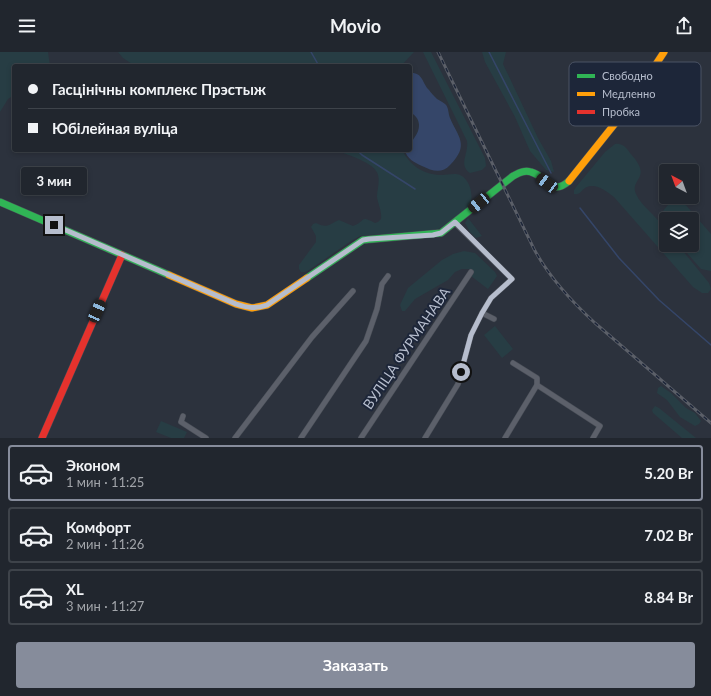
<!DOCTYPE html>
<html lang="ru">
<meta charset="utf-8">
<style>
:root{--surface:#21262e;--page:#292e36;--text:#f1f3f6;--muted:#a2a5aa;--line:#3e434a;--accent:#868c9b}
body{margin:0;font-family:Lato,sans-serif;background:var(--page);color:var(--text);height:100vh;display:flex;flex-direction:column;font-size:15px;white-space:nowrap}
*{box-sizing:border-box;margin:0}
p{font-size:13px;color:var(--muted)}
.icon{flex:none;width:22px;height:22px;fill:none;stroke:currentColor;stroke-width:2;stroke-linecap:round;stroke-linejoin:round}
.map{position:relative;height:386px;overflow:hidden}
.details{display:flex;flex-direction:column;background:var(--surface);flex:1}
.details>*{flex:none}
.top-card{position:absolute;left:12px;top:12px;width:400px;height:88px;border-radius:4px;box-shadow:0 2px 6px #0003,0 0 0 1px var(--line);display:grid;align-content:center;height:88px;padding:0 16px;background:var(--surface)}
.needle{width:26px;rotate:319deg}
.controls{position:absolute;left:659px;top:112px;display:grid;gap:8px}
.controls a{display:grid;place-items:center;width:40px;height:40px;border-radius:4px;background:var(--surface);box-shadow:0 2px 6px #0003,0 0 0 1px var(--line);font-size:20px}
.end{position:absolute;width:18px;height:18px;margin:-9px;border:5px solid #b6bdcd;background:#111;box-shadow:0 0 0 2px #111}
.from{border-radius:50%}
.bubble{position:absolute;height:28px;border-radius:4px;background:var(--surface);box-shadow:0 2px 6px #0003,0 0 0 1px var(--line);font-size:13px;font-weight:700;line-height:28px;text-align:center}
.car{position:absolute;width:12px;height:24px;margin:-12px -6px;border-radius:5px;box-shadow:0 0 3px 1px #0007;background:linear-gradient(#222 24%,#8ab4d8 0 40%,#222 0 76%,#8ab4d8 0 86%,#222 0)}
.top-card b{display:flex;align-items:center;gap:14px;height:38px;font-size:15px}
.top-card b+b{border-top:1px solid var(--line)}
.top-card i{width:10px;height:10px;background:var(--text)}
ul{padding:7px 0 0;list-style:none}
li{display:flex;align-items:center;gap:12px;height:56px;margin:0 8px 6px;padding:0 8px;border:2px solid var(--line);border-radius:4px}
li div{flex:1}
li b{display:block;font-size:15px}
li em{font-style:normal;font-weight:700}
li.selected{border-color:var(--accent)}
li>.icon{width:36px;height:36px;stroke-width:1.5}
.cta{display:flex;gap:8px;margin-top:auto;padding:8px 16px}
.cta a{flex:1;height:46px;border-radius:4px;background:var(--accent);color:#fff;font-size:16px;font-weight:700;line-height:46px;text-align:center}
header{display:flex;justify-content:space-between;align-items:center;height:52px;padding:0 16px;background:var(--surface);font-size:18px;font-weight:700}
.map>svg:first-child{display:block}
</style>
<header><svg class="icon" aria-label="menu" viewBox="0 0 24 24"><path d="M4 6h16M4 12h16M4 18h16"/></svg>Movio<svg class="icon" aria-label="share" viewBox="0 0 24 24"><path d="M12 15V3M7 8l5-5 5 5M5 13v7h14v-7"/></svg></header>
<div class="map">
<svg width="711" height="386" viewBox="0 0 711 386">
<rect width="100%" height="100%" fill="#2c323d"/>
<g fill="#273d44">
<path d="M0 0H48L50 14H14V43L8 47 0 60Z"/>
<path d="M118 0H414L401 14H135L123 6Z"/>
<path d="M423 0H431L485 106 486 114 482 118 470 121C458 113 469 101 467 89Z"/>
<path d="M482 0H506L503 12 538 86 551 109 554 120 546 118 530 99 515 65 485 10Z"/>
<path d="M615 92C622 91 626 95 630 101 654 127 629 126 636 142 642 156 658 164 665 178 667 182 666 189 666 193H678L709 231 711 237 708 241H702L693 235 614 145C606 139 595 130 585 136 581 139 580 143 574 142V138L576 135 605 100Z"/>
<path d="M335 98H402C410 113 423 123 442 123 447 123 455 121 460 123 470 127 474 144 470 153 460 165 445 176 430 180L370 183 360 184 351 189 309 218 305 220H301L299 217V213L316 190V184L311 175 313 172 316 171C328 177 329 172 339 168L353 174C367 169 359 163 375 171L378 170 381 167C382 159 378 152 377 145 377 138 380 130 378 123 376 111 346 102 335 98Z"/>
<path d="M677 149 684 151 711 182V219L701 217 680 193H692V167H666V177L660 170C662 158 666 152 677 149Z"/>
<path d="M468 166 482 184 476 186 470 180 465 171Z"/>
<path d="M464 199 475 201 495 220 497 224 488 237 471 224 473 221 469 217H462L455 220 448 228 415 247 405 259H402L400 253 408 236 442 208 453 202Z"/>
<path d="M495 274 513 297 502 306 484 283Z"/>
<path d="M661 334 671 341 686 356 695 361 701 369 699 372 695 374 680 365 667 348 657 341 658 336Z"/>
<path d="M655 354 659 356 696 386H682L653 361 652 358Z"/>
<path d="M161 369 187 380 184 386H171L156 380Z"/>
</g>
<path fill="#354669" d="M410 21C423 20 422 31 429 38 431 41 434 44 437 47 440 49 443 50 445 52 449 55 448 62 450 66 458 85 470 93 450 113 442 122 432 119 422 114 415 111 406 106 405 98H410V91C420 81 424 68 410 60Z"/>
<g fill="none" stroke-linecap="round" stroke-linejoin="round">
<g stroke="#354669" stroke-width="1.5">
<path d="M311 0 319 14"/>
<path d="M489 0 551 121"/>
<path d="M357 98 362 103 415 137"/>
<path d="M580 156 619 206 659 248 711 293"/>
</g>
<g stroke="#484d56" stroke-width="6">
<g id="street">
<path d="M482 261 494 267"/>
<path d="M537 333 600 374 593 386"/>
<path d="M183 364 181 370 206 386"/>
<path d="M235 386 312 285 353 239"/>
<path d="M301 386 366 289 377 257 382 232 388 224"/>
<path d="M361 386 471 220"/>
<path d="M425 386 458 332 471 283 482 261 491 246 512 227 455 171"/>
<path d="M505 386 537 333V326L513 311"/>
</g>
</g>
<g stroke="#484d56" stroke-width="8">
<g id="fast">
<path d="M0 150 169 223"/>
<path d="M307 226 363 188 441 181 513 124C519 121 524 118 531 120 547 124 551 145 569 129"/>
</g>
</g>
<g stroke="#484d56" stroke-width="8">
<g id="slow">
<path d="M569 129 621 64 643 32 664 0"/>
<path d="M169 223 236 252 252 256 267 253 307 226"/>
</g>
</g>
<g stroke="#484d56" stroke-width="8">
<path id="jam" d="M42 386 122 203"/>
</g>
<use href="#street" stroke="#5c606a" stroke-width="5"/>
<use href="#fast" stroke="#30b455" stroke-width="7"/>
<use href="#slow" stroke="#ff9f0a" stroke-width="7"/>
<use href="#jam" stroke="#e5322d" stroke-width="7"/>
<g stroke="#5b5f68" stroke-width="3">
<path id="rail" d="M438 0 534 197C549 225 571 249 595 271L711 371"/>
</g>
<use href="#rail" stroke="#1d2639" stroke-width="1.5" stroke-dasharray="4.5" stroke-linecap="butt"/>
</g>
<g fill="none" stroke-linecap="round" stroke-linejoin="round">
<path stroke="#b6bdcd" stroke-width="5" d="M54 173 236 252C248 256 256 257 267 253L363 188 369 187 433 183 441 181 455 170 512 227 491 246 482 261 471 283 461 320"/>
</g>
<g text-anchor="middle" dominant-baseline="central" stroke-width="4" stroke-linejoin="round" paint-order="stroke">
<g font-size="14" fill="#b6bdcd" stroke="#1d2639">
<text transform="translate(406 296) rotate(-56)">ВУЛІЦА ФУРМАНАВА</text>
</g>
</g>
<rect x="569" y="10" width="132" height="64" rx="6" fill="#1d2639" stroke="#4b5365" stroke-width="1"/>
<rect x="577" y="22" width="18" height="4" fill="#30b455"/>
<rect x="577" y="40" width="18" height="4" fill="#ff9f0a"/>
<rect x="577" y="58" width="18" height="4" fill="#e5322d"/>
<g font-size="11" fill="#b6bdcd">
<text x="602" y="28">Свободно</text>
<text x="602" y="46">Медленно</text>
<text x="602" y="64">Пробка</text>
</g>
</svg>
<div class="controls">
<a><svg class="needle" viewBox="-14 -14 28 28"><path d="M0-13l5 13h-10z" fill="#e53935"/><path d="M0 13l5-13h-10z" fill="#a2a5aa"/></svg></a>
<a><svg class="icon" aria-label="layers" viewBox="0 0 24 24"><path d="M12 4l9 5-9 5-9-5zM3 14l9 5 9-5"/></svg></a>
</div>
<i class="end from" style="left:461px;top:320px"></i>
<i class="end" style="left:54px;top:173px"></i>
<div class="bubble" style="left:21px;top:115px;width:66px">3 мин</div>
<i class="car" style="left:547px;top:131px;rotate:307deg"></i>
<i class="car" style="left:479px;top:151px;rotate:231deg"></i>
<i class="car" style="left:97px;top:259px;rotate:24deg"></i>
<div class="top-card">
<b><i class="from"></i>Гасцінічны комплекс Прэстыж</b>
<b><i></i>Юбілейная вуліца</b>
</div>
</div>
<section class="details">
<ul>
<li class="selected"><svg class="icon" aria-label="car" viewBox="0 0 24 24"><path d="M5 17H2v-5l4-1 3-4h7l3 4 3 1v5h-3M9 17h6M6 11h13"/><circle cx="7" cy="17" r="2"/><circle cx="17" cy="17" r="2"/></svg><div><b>Эконом</b><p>1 мин · 11:25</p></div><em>5.20 Br</em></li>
<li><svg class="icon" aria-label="car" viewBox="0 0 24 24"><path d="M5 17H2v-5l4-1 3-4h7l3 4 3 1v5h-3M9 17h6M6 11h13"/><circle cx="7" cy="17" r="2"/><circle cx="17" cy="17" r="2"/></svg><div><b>Комфорт</b><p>2 мин · 11:26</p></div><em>7.02 Br</em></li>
<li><svg class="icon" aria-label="car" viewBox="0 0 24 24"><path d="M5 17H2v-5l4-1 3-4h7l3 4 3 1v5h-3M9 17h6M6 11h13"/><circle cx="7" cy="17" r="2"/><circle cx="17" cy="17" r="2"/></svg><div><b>XL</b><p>3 мин · 11:27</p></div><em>8.84 Br</em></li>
</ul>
<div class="cta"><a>Заказать</a></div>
</section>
